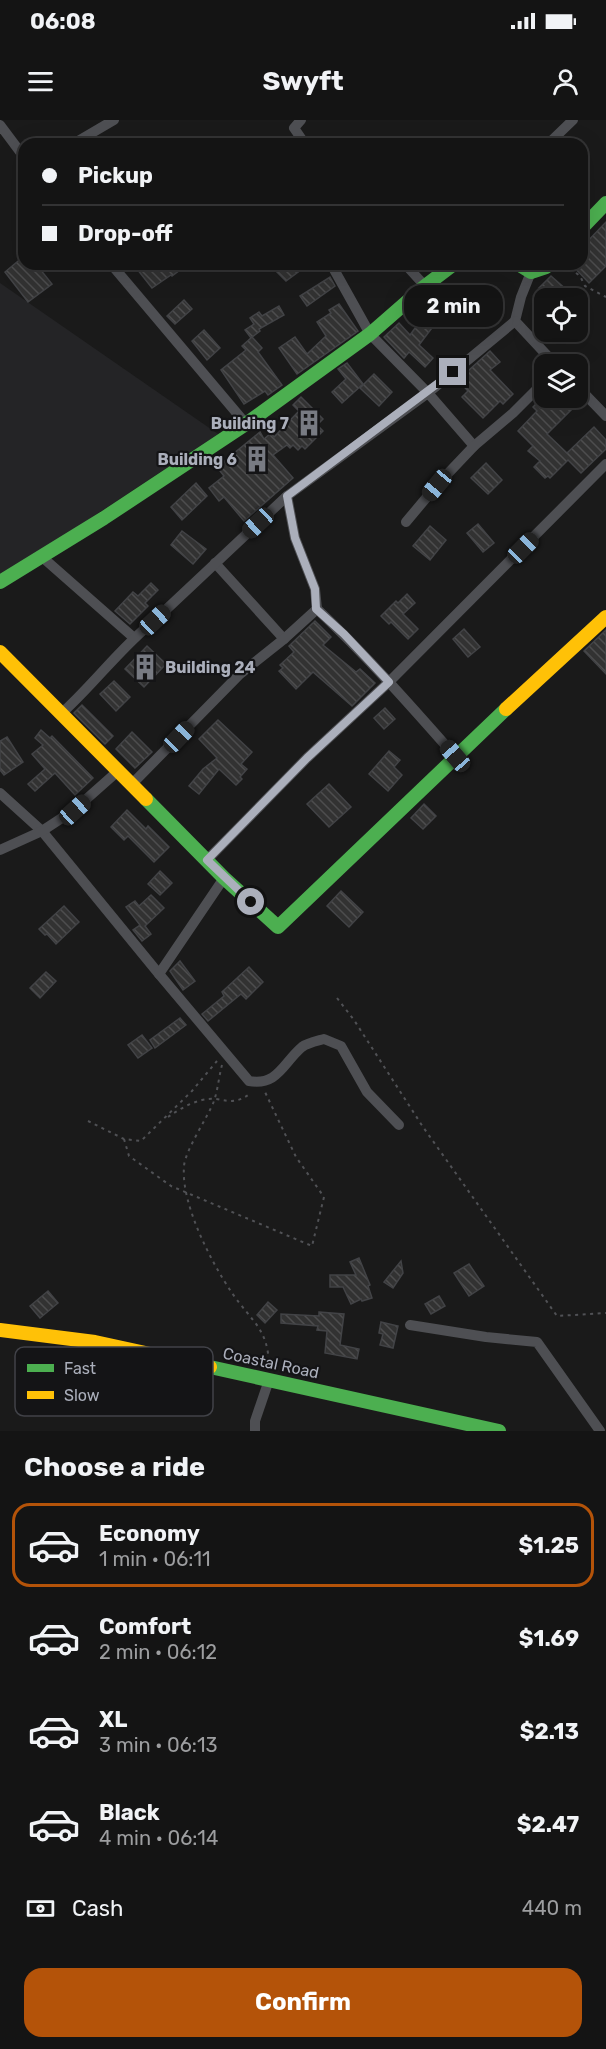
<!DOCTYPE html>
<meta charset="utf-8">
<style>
:root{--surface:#141414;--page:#212122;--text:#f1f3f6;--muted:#9d9ea0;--line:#333334;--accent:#b45309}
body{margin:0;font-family:Rubik,sans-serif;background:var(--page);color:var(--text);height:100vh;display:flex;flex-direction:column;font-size:22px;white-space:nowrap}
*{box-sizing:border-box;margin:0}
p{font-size:20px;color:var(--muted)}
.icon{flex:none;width:33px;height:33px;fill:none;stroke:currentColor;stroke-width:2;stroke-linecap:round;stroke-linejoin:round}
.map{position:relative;height:1311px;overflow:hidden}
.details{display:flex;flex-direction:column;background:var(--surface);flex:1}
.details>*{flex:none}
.top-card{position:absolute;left:18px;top:18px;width:570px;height:132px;border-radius:18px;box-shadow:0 6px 24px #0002,0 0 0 2px var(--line);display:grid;align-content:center;height:132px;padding:0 24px;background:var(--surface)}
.tools{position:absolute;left:534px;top:168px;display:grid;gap:12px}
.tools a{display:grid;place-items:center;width:54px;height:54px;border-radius:12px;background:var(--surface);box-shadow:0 6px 24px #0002,0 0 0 2px var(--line);font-size:30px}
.end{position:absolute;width:27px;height:27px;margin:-14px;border:8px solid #abafbb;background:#111;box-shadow:0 0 0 3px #111}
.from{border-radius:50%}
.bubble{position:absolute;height:42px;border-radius:18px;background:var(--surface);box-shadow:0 6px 24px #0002,0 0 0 2px var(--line);font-size:20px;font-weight:700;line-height:42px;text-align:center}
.car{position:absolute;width:18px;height:36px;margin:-18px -9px;border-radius:8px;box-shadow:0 0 4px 2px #0007;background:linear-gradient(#222 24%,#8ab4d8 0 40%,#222 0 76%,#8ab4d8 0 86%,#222 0)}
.top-card b{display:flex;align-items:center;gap:21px;height:57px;font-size:22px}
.top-card b+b{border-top:2px solid var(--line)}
.top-card i{width:15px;height:15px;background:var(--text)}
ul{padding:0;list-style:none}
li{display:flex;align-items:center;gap:18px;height:84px;margin:0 12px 9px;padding:0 12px;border:3px solid transparent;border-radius:18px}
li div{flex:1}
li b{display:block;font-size:22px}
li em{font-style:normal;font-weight:700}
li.active{border-color:var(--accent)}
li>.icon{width:54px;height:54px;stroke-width:1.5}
h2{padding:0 24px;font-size:27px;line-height:72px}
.pay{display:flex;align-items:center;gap:15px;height:66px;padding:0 24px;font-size:22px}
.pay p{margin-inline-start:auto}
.primary-button{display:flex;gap:12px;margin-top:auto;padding:12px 24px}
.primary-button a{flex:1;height:69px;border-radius:18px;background:var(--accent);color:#fff;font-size:24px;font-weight:700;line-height:69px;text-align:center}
.status{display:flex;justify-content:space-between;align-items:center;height:42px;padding:0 30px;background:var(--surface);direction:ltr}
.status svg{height:16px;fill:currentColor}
header{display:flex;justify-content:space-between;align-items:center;height:78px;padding:0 24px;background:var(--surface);font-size:27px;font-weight:700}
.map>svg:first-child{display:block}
</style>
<div class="status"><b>06:08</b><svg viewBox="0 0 49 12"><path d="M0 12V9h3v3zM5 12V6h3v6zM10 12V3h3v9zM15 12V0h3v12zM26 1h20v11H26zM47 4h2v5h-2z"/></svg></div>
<header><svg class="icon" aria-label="menu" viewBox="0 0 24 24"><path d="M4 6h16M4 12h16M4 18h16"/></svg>Swyft<svg class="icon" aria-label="person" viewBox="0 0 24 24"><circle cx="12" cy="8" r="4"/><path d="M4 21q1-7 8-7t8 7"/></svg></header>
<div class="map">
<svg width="606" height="1311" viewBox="0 0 606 1311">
<defs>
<pattern id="building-back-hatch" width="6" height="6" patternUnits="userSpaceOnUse" patternTransform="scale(1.5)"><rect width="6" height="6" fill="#323232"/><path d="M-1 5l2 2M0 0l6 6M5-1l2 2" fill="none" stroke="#4d4d4e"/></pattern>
</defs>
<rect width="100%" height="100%" fill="#1a1a1a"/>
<path fill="#242426" d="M0 163 218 314 0 458Z"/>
<g fill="url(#building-back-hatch)" stroke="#424346" stroke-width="1.5">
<path d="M606 102V146L589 163 571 144H582V127Z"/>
<path d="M23 137 24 144H36L52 164 28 182 5 152Z"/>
<path d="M133 144H188L172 156 171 155 152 168Z"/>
<path d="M269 144H309L286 161Z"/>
<path d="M551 156 568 171 561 178H551L539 168Z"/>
<path d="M330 157 335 166 307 186 300 176Z"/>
<path d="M184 180 192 189 175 204 167 196Z"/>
<path d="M339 184 358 211 297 254 279 228 295 217 307 234 326 216 317 202 331 193 329 190Z"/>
<path d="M279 186 284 195 259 209 260 211 251 218 245 210 254 204 250 198 259 192 262 196Z"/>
<path d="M424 196 435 204 419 225 433 238 425 247 409 232 404 238 384 217 399 203 410 215Z"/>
<path d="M204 210 220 228 207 240 192 221Z"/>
<path d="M252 217 262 228 258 232 282 265 268 275 265 271 244 284 221 250 246 230 242 226Z"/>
<path d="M490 231 500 242 490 250 513 274 503 284 500 281 483 298 462 277 468 271 458 260Z"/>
<path d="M347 243 363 264 342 283 332 272 346 259 338 249Z"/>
<path d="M374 254 392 272 379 286 360 268Z"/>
<path d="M301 277 323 299 317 305 323 311 305 329 302 326 298 330 293 325 290 328 287 325 273 335 293 358 244 401 224 377 219 381 209 368 224 356 217 347 260 312 264 319 271 313 274 317 299 291 293 285Z"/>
<path d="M550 278H565L569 282 566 286 571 290 547 314 567 333 594 307 606 320V329L581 353 568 340 550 358 548 356 545 358 534 347 540 341 528 331 533 326 518 311 537 291 533 287 541 279 545 283Z"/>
<path d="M486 343 502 360 488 374 471 358Z"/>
<path d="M196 363 207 376 182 400 171 387Z"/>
<path d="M478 404 494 423 483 432 467 413Z"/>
<path d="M430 406 446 420 430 440 413 426Z"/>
<path d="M182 411 206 429 193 444 171 425Z"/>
<path d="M151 463 158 470 145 483 148 486 130 504 115 491 133 472 138 476Z"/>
<path d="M407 474 415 483 403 494 418 509 408 519 391 502 389 504 381 496 396 481 398 483Z"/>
<path d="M315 501 331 517 323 525 356 552 360 549 375 563 352 586 313 552 296 569 279 551 283 548 280 545 294 532 289 526Z"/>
<path d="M464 509 480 527 468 537 453 519Z"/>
<path d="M606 510V554L584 531Z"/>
<path d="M147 526 166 544 144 567 125 549Z"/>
<path d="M114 561 130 577 116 591 100 574Z"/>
<path d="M82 585 113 616 105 624 74 593Z"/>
<path d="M385 588 395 599 384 609 374 598Z"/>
<path d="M218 600 252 632 241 644 247 649 240 657 242 659 236 665 219 649 199 674 189 666 203 649 217 638 199 619Z"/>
<path d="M41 610 50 618 52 616 93 658 75 675 55 653 35 671 28 664 45 649 32 634 43 625 35 618Z"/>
<path d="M132 612 152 632 135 648 116 629Z"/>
<path d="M7 617 23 642 4 655 0 650V621Z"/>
<path d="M389 631 400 640 394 647 402 655 388 671 369 654Z"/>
<path d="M329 664 351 687 329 707 307 684Z"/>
<path d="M424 684 436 696 423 709 411 698Z"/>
<path d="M127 690 146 709 148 706 169 727 154 742 128 716 124 720 111 707Z"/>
<path d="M160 751 172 763 160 775 148 764Z"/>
<path d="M341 771 363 792 349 807 327 786Z"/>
<path d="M151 775 164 788 145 806 151 814 142 821 133 810 140 805 126 787 135 781 139 786Z"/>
<path d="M64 786 79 802 56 824 47 814 45 815 39 809Z"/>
<path d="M180 841 195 861 183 870 170 851Z"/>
<path d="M249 847 263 862 246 879 241 874 208 901 202 894 224 876 222 872Z"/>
<path d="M46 852 56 861 40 878 30 868Z"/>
<path d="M180 898 186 905 155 928 150 920Z"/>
<path d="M142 915 152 928 138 938 128 925Z"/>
<path d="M359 1138 370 1165 368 1166 372 1178 362 1181 361 1179 351 1184 343 1167H330V1155H356L350 1142Z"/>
<path d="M401 1141 403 1153 393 1168 384 1162Z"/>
<path d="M469 1144 484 1166 469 1176 454 1153Z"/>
<path d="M48 1171 58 1183 40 1198 30 1186Z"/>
<path d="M439 1176 445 1186 431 1194 425 1184Z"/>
<path d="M268 1182 277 1190 265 1203 257 1195Z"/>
<path d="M319 1192 344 1194 340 1225 359 1229 357 1239 325 1233 327 1211 317 1210 318 1206 281 1203V1194L319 1196Z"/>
<path d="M381 1202 398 1206 393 1228 380 1225 383 1214 379 1213Z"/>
</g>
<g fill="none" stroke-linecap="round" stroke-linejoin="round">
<g stroke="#505155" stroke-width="2" stroke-dasharray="3 4.5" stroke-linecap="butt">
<path d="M564 144 580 156 585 166 606 177"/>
<path d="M337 878 354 900 423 1007 557 1196 606 1193"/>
<path d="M222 945C219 956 218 969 214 981 208 997 184 1032 184 1047 181 1084 211 1142 232 1173 252 1202 269 1209 269 1248"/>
<path d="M168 997C178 990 190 983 202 980 223 975 230 989 251 973"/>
<path d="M88 1001 124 1019 141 1021 192 971 217 941"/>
<path d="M124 1019 129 1036 171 1066 312 1126 324 1077 296 1037 265 972"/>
</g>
<g stroke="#4e4f53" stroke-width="10">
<path d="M301 0 294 8 305 24"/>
<path d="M0 5 24 37"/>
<path d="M73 24 114 0"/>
<path d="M548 24 573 0"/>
<path d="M111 144 246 304"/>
<path d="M331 144 370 214 428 273 474 326"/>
<path d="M405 144 425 166"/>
<path d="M531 152 521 177 515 201 555 244"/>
<path d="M578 267 606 296"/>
<path d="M287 376 295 418 315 469 317 489"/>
<path d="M406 402 437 365 474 326 513 293 544 262"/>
<path d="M41 436 133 517"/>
<path d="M215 443 284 519"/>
<path d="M62 593C95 563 121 527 155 500L287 376 428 273 515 201"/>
<path d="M132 664 240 554 284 519 317 489C366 535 411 586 455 636"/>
<path d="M0 673 42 711 159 854 249 961C278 966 283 943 302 927 307 923 317 921 324 919L341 926 367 972 399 1005"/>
<path d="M0 730 42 711 74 690 118 651"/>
<path d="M207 740 307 638 389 562 606 344"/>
<path d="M159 854 224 758"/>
<path d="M410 1205 486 1217 537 1222 600 1311"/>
<path d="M255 1311V1301L269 1260"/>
</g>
<g stroke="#4caf50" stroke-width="14">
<path d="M582 108 606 83"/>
<path d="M518 144 531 152 546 147 549 144"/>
<path d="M0 462 104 398 246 304 370 214 425 166 454 144"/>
<path d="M146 679 224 758 278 807 506 589"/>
<path d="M210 1247 499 1311"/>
</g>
<g stroke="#ffc107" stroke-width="14">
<path d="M0 532 146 679"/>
<path d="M506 589 606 497"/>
<path d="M0 1210 95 1222 210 1247"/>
</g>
</g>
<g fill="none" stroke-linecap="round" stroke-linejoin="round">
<path stroke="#abafbb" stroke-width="8" d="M251 782 207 740 307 638 389 562 344 514 316 489 315 469 295 418 287 376 453 252"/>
</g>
<defs>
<g id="building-bare" transform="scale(2.07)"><path d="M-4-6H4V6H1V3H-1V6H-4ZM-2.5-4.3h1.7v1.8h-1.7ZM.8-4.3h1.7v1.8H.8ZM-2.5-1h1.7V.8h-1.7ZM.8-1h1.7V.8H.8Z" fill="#787b83" stroke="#141416" stroke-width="2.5" paint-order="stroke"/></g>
</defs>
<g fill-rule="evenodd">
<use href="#building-bare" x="309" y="303"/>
<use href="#building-bare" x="257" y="339"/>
<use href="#building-bare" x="145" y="547"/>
</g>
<g text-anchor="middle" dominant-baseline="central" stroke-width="4.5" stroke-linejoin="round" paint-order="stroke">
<g font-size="16" font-weight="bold" fill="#abafbb" stroke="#141416" text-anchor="end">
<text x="289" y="303">Building 7</text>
<text x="237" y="339">Building 6</text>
<text x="165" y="547" text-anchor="start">Building 24</text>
</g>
<g font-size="16" fill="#abafbb" stroke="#141416">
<text transform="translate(271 1243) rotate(12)">Coastal Road</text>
</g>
</g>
<rect x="15" y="1227" width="198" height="69" rx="9" fill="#141416" stroke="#414248" stroke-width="1.5"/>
<rect x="27" y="1244" width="27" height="8" fill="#4caf50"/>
<rect x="27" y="1271" width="27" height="8" fill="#ffc107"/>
<g font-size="16" fill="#abafbb">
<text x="64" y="1254">Fast</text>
<text x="64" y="1281">Slow</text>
</g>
</svg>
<div class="tools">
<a><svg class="icon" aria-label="locate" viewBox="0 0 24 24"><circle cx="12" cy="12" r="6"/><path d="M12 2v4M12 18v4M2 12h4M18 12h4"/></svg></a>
<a><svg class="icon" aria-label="layers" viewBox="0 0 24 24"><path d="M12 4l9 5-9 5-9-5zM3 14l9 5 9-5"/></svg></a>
</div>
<i class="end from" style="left:251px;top:782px"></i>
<i class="end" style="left:453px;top:252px"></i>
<div class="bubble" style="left:404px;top:165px;width:99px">2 min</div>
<i class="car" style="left:437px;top:365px;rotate:220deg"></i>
<i class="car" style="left:258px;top:403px;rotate:227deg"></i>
<i class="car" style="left:523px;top:428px;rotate:45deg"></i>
<i class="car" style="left:155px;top:500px;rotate:47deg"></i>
<i class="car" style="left:179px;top:617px;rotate:44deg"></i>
<i class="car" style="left:455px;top:636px;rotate:319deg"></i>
<i class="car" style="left:75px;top:690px;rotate:48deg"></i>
<div class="top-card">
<b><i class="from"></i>Pickup</b>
<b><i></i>Drop-off</b>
</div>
</div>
<section class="details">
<h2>Choose a ride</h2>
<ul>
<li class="active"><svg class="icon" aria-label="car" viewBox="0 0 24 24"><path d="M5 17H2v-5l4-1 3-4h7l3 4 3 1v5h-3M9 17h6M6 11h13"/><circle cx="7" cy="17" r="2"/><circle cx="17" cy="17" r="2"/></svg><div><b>Economy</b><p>1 min · 06:11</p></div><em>$1.25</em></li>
<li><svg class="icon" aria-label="car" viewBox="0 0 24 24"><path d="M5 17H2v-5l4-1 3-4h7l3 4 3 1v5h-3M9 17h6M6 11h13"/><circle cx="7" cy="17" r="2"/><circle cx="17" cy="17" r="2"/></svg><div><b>Comfort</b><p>2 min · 06:12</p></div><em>$1.69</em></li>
<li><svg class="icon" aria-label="car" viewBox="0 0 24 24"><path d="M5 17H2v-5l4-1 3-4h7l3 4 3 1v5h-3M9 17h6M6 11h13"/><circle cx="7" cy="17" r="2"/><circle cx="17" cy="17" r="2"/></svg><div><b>XL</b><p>3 min · 06:13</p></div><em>$2.13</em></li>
<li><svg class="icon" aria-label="car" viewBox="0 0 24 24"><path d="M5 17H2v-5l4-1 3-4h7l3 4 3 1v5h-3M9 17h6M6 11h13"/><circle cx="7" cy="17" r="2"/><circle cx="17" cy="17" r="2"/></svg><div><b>Black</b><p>4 min · 06:14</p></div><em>$2.47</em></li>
</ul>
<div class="pay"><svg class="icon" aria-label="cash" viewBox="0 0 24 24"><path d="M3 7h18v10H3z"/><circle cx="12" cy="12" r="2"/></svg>Cash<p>440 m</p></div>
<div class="primary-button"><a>Confirm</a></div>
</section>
